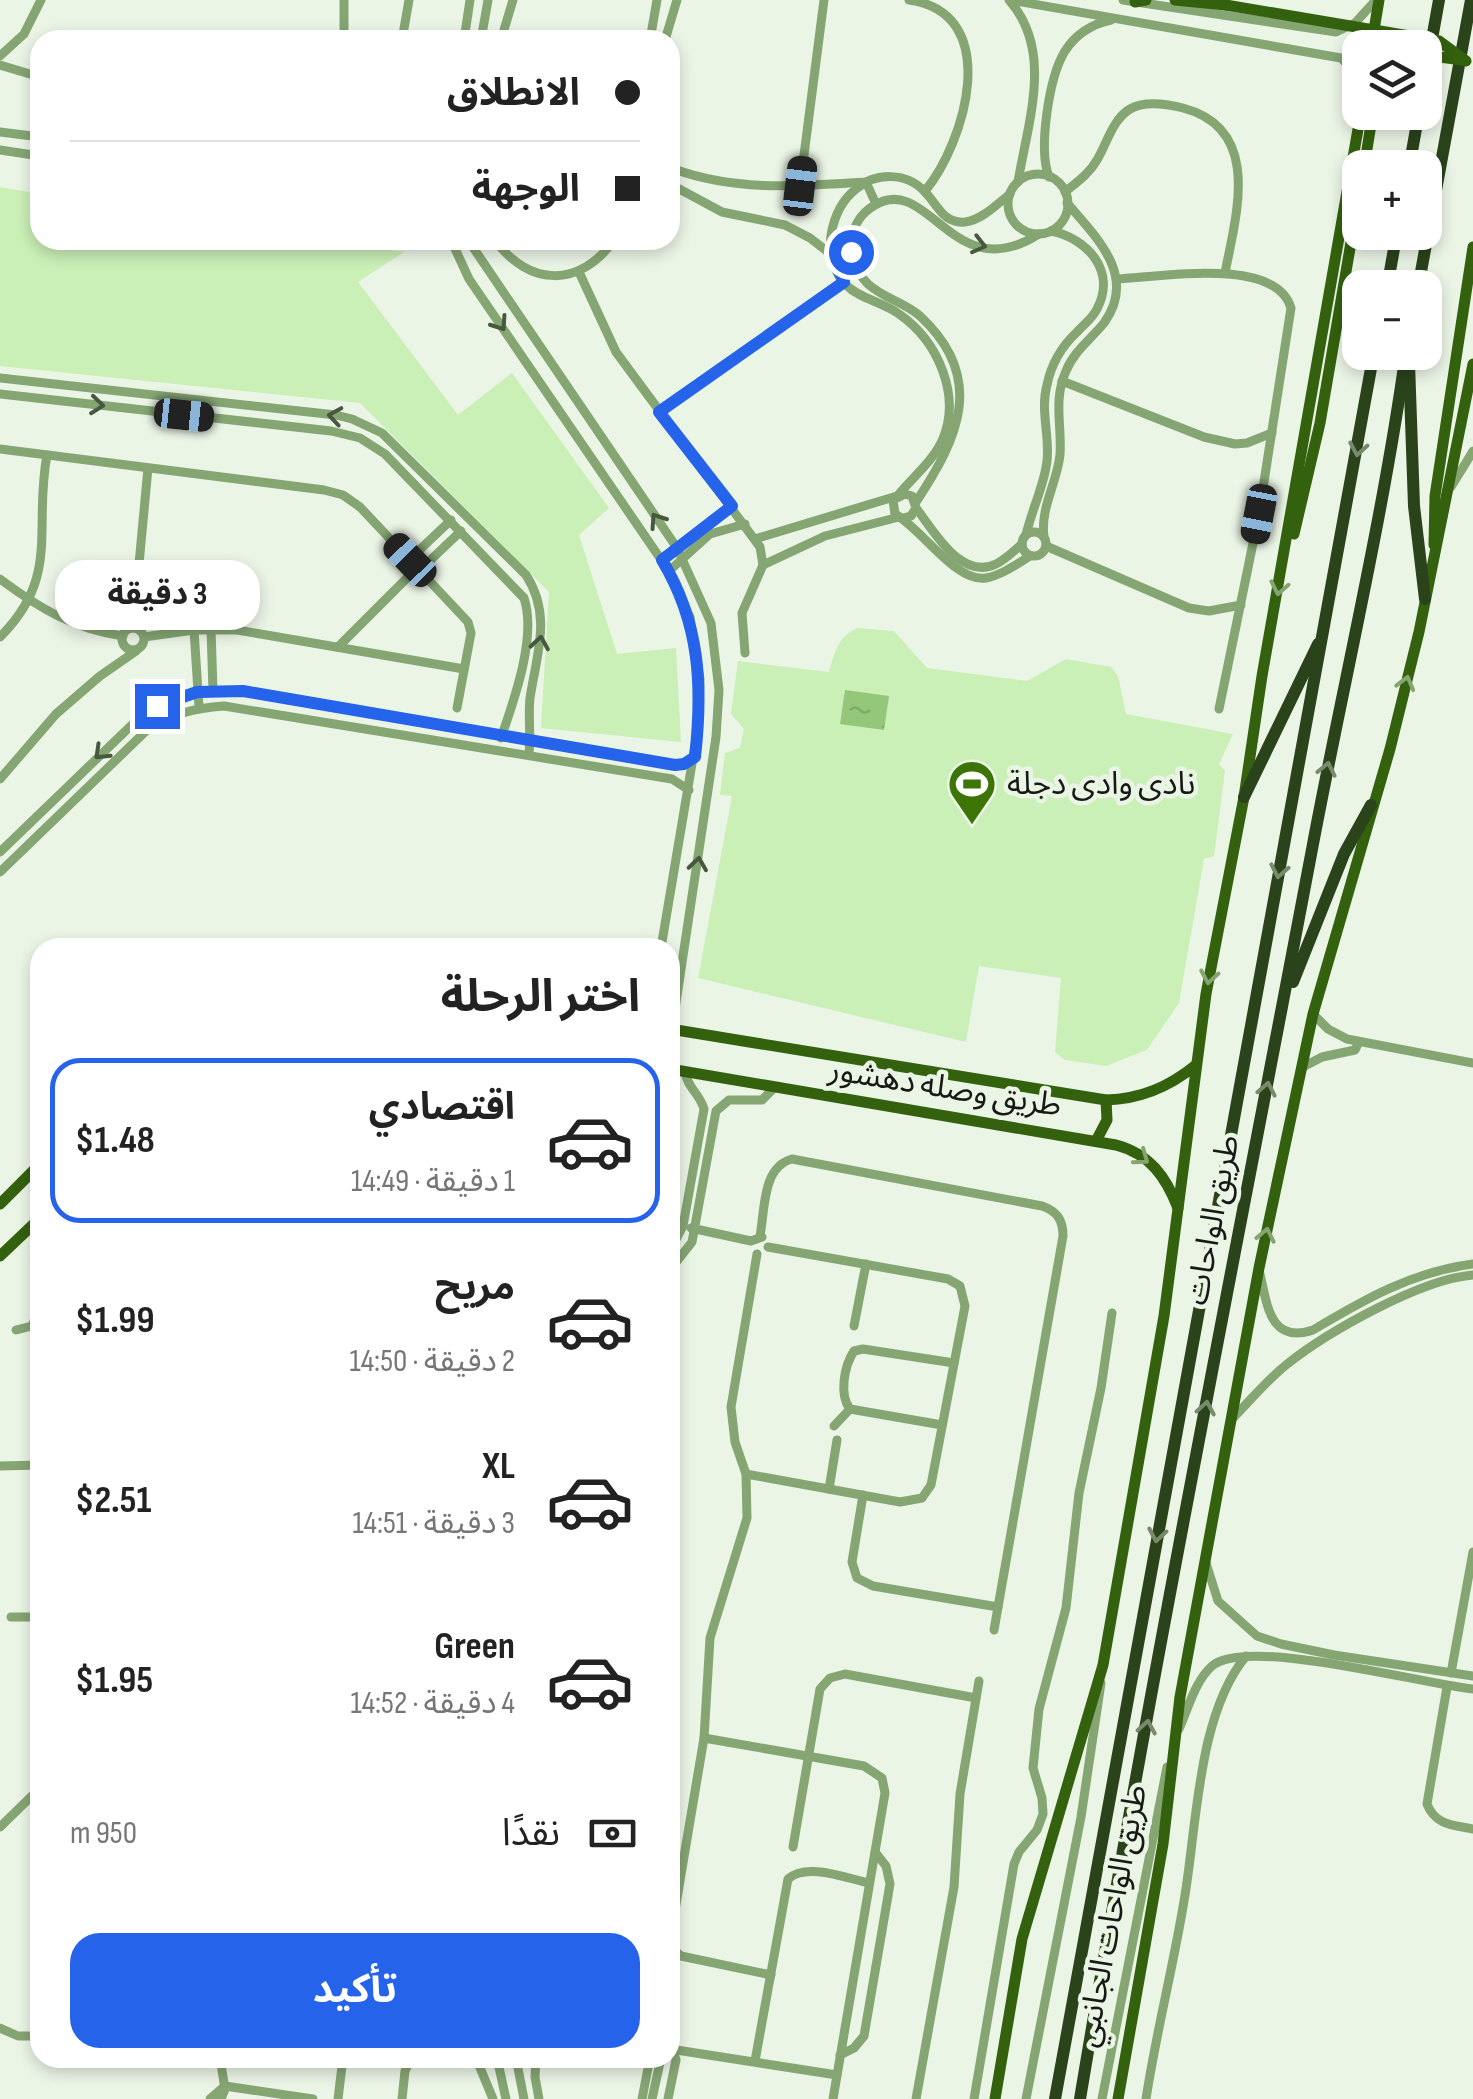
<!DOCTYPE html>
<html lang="ar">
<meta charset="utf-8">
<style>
:root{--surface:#fff;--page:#f6f6f6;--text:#222;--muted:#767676;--line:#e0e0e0;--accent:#2563eb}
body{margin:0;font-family:"Sofia Sans Condensed","Noto Sans Arabic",sans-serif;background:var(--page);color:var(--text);direction:rtl;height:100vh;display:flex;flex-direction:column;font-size:38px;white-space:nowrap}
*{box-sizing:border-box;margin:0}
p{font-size:32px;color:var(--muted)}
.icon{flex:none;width:55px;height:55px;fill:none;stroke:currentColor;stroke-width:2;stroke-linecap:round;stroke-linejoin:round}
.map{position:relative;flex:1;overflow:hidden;direction:ltr}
.sheet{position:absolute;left:30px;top:938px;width:650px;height:1130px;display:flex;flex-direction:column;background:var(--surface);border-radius:30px;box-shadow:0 5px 15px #0003;direction:rtl}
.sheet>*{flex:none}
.guide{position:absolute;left:30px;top:30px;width:650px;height:220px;border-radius:30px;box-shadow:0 5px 15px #0003;direction:rtl;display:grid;align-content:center;height:220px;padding:0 40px;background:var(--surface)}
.tools{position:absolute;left:1342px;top:30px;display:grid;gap:20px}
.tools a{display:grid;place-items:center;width:100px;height:100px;border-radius:20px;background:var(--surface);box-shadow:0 5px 15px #0003;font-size:50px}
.end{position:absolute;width:45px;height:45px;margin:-22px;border:12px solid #2563eb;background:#fff;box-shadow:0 0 0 5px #fff}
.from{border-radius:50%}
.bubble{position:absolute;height:70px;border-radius:30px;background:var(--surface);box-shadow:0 5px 15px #0003;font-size:32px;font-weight:700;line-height:70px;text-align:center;direction:rtl}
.car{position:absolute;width:30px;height:60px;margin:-30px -15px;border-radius:12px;box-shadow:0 0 8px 2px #0007;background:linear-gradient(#222 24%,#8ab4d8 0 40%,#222 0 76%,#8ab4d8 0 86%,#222 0)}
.guide b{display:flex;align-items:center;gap:35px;height:95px;font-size:38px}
.guide b+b{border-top:2px solid var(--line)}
.guide i{width:25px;height:25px;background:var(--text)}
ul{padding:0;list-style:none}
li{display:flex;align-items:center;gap:30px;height:165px;margin:0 20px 15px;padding:0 20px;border:5px solid transparent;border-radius:30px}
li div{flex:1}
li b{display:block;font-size:38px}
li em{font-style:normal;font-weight:700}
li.active{border-color:var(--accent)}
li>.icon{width:90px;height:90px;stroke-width:1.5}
h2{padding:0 40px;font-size:45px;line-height:120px}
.pay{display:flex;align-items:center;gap:25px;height:110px;padding:0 40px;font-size:38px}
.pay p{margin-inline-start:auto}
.cta{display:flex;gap:20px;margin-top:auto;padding:20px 40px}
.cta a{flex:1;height:115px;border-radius:30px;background:var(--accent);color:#fff;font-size:40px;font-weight:700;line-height:115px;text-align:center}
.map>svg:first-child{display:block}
</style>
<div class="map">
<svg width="1473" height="2099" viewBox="0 0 1473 2099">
<defs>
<pattern id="water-ripples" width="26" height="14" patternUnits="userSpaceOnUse" patternTransform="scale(2.5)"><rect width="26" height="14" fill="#95c77a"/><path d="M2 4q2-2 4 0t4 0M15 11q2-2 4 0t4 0" fill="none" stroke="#80aa69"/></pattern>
</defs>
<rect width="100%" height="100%" fill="#ebf5e6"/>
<g fill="#caefb7">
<path d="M0 187 40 194V240H332L404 252 358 282 458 415 512 373 609 508 579 535 617 654 676 648 681 742 541 728 549 592 360 403 0 366Z"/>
<path d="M857 628 894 631 927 668 1027 681 1066 659 1111 667 1118 676 1126 714 1233 734 1219 764 1225 771 1214 856 1204 859 1179 1003 1147 1050 1106 1066 1065 1060 1055 1052 1061 978 979 966 966 1042 698 978 732 796 720 795 725 753 740 748 744 729 731 714 738 661 829 672C834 653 838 637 857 628Z"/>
</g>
<path fill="url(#water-ripples)" d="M845 690 889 696 884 730 840 724Z"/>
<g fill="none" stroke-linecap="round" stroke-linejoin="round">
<g stroke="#85a573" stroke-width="9">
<path d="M909 0C1004 13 965 143 925 191"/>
<path d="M1009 0C1054 51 1028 121 1018 182"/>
<path d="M1010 0 1341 58 1360 77"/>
<path d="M1123 0 1336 32 1355 23 1376 0"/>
<path d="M344 40V0"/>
<path d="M402 40 409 0"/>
<path d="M464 40 470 0"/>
<path d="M481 40 488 0"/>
<path d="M501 40 513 0"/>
<path d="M650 40 657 0"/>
<path d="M665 40 677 0"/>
<path d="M0 56 24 34 41 0"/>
<path d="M0 65 40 77"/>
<path d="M0 132 40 137"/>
<path d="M0 150 40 156"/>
<path d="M670 157 674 169 670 178"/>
<path d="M674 169C737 192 801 186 866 182L876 204"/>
<circle cx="1038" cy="204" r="30"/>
<path d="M1049 177C1038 149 1049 77 1065 51 1076 34 1092 24 1111 20"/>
<path d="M670 184 722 212 785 225 810 238 832 255 851 252"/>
<path d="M800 186 824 0"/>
<path d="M1065 192C1077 182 1089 174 1097 160 1107 143 1113 119 1130 109 1145 100 1167 104 1183 108 1263 129 1236 215 1225 273"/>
<path d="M451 240 469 279 662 561 690 617 700 679 699 722 661 948"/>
<path d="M468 240 677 548 711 623 719 690 716 737 672 1029"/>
<path d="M495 240C529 287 580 288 614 240"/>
<path d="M579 272 616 352 760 547 763 565 742 613 745 653"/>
<path d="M1117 279C1159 277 1276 256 1291 308L1259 514 1219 709"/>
<path d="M0 378 336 415 352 419 382 433 526 575C552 615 537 653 530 698 528 716 531 735 529 753"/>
<path d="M1062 381 1204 437 1235 444 1247 443 1272 433"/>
<path d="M0 394 331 431 360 438 385 454 524 598C537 637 514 700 501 738"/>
<path d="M659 411 844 283"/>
<path d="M0 449 324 490 343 495 360 507 468 622 471 633 457 708"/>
<path d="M1451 487 1473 451"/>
<path d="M899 494C913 477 932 462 942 441 962 396 938 341 899 314 883 302 860 299 846 285 833 272 829 252 831 235 834 217 842 200 856 189 876 172 907 172 925 192 938 205 943 224 965 222 982 220 997 204 1010 194"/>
<path d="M916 502C958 439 987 378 920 316 904 302 883 298 868 284 845 261 845 222 875 205 929 173 953 289 1039 234"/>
<path d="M916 508C934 531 961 581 996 564 1005 560 1014 551 1022 544"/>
<path d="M903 518 911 516 916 508 912 496 905 494 893 500 895 514C922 529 956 583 986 578 1002 575 1017 564 1030 556"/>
<circle cx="1034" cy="544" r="12"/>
<path d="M1026 535C1031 512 1045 483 1047 461 1050 436 1040 410 1047 385 1051 365 1062 346 1077 332 1084 324 1092 319 1097 309 1117 271 1087 238 1051 231"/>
<path d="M1044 537C1040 508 1057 483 1060 455 1062 425 1053 400 1066 371 1074 351 1091 339 1104 323 1138 276 1096 237 1067 203"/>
<path d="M755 539 897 496"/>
<path d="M1046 546 1189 608 1209 611 1241 605"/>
<path d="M410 559 451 520"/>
<path d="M662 561 732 506"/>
<path d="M763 565 825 536 899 517"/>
<path d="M420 570 461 531"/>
<path d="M669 571 710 534 745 524"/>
<path d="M0 579C39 608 74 629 123 636"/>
<circle cx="133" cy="639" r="11"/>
<path d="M133 628 148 468"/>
<path d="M211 629 213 691"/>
<path d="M194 630 199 707"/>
<path d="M0 637C61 576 33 529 47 455"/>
<path d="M144 637 194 630H237L464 669"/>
<path d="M338 647 418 567"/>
<path d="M0 779 56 714 100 676 136 651"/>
<path d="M0 852 139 718C173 697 203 690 243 691L675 765 684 764 695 757"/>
<path d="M0 872 147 730C172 714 194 708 224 706L672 779 689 790"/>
<path d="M1313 1014 1328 1029 1347 1039 1473 1063"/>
<path d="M1301 1068 1322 1057 1355 1050 1359 1042"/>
<path d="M691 1228 751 1241 762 1237"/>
<path d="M760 1236C765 1210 762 1167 792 1159L1042 1206C1057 1211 1063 1220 1063 1236L994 1630"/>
<path d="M670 1251 683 1226 704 1109C700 1094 687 1087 685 1072"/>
<path d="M670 1270 692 1242 716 1111 729 1100H762L774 1088"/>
<path d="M1259 1270C1267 1301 1268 1345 1313 1330 1365 1299 1412 1272 1473 1264"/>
<path d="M40 1320 34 1321 32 1326 40 1332"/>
<path d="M854 1326 866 1264"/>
<path d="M16 1330 32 1326"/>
<path d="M1231 1420C1249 1402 1266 1381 1286 1365 1327 1332 1421 1279 1473 1275"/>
<path d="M942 1425 850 1409C839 1395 844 1366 854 1351L863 1349 954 1363"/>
<path d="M834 1426 850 1409"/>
<path d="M0 1466 40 1465"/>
<path d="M746 1474 900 1502 922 1498 931 1485 965 1306 960 1286 948 1279 768 1247"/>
<path d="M829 1489 837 1440"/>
<path d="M863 1495 852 1562 857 1578 873 1586 998 1607"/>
<path d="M1206 1563 1218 1601 1257 1636 1281 1644 1334 1655 1473 1676"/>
<path d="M40 1612 32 1617 40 1623"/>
<path d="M11 1617H32"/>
<path d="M1451 1673 1473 1552"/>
<path d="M1447 1687 1427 1804C1435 1825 1453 1825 1473 1829"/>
<path d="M1179 1729C1188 1709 1195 1681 1212 1666 1246 1636 1422 1684 1473 1689"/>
<path d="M704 1738 864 1766 882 1778 885 1793 833 2099"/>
<path d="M0 1827 40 1788"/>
<path d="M793 1847 820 1689 830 1678 845 1674 976 1698"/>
<path d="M670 1940 704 1738 710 1638 747 1518 746 1474 735 1442 731 1407 757 1254"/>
<path d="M670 1946 681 1956 771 1975"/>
<path d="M0 2028 18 2036H40"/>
<path d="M670 2049 837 2075"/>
<path d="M840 2055 854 2048 864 2036 890 1884 886 1866 875 1852"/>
<path d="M220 2058 225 2089 221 2099"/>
<path d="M476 2058 493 2099"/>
<path d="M497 2058 506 2099"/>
<path d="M516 2058 524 2099"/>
<path d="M536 2058 535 2077 539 2099"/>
<path d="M755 2061 788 1879C806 1862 846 1878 869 1883"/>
<path d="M210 2099 225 2086 313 2099"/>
<path d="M338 2099 343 2058"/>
<path d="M402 2099 405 2071 411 2059"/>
<path d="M642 2099 650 2058"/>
<path d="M652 2099 661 2058"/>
<path d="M668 2099 676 2060 670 2040"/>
<path d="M916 2099 954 1887 960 1794 979 1681"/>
<path d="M974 2099 1014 1864 1019 1852 1037 1830 1043 1814 1042 1798 1033 1768 1039 1709 1066 1608 1079 1493 1101 1388 1112 1313"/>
<path d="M1026 2099 1081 1817 1101 1683"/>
<path d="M1102 2099 1167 1767"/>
<path d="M1146 2099C1156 2033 1173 1968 1184 1901 1197 1828 1197 1715 1246 1656"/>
</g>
<g stroke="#33610e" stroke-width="11">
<path d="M1175 0 1226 5"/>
<path d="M1135 2 1146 0"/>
<path d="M1371 48 1379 0"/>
<path d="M1364 168 1373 112"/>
<path d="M1294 534 1320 423 1360 190"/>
<path d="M1434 545 1435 496 1473 247"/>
<path d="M670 1029 1106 1100C1141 1099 1169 1087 1196 1065"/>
<path d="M670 1069 1116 1145C1150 1154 1166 1177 1178 1208"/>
<path d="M1096 1141 1107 1120 1106 1100"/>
<path d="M0 1204 40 1164"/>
<path d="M0 1256 40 1218"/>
<path d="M995 2099 1022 1939 1103 1665 1164 1316 1206 994 1244 797 1262 676 1361 112"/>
<path d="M1118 2099 1163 1844 1180 1697 1259 1268 1313 1014 1390 749 1419 632 1473 364"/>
</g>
<g stroke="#2a431b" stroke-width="12">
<path d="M1425 78 1439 0"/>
<path d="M1409 168 1419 112"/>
<path d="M1387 288 1397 232"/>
<path d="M1418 288 1471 0"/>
<path d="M1409 363 1414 506 1425 599"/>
<path d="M1244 797 1318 644"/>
<path d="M1293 982 1344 854 1371 805"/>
<path d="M1055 2099 1374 352"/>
<path d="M1080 2099C1150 1679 1234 1262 1313 844 1344 680 1383 518 1406 352"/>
</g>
<g stroke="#33610e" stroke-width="11">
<path d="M1226 5 1439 41 1466 61"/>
<path d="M1425 55 1462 60"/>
</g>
</g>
<defs><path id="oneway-chevron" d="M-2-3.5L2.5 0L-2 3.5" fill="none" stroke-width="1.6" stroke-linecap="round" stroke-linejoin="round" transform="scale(2.5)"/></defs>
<g stroke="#48583f">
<use href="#oneway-chevron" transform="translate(979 245) rotate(14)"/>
<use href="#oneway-chevron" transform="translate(500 324) rotate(56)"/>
<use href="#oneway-chevron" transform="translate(97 405) rotate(6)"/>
<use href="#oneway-chevron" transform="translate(335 416) rotate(-171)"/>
<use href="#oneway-chevron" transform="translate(657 520) rotate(-124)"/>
<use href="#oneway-chevron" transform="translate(540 643) rotate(-81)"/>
<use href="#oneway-chevron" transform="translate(101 753) rotate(136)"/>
<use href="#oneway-chevron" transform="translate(698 864) rotate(-82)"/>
</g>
<g stroke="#778a6c">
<use href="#oneway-chevron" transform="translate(1358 449) rotate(100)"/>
<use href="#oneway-chevron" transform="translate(1327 769) rotate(-78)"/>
<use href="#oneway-chevron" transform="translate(1279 871) rotate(101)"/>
<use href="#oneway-chevron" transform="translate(1267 1089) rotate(-79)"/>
<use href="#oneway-chevron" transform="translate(1206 1408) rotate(-80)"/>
<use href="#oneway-chevron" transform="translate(1157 1535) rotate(100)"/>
<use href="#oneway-chevron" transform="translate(1147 1727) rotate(-80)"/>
</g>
<g stroke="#86a46f">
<use href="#oneway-chevron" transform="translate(1279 588) rotate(101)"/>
<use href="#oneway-chevron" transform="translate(1406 683) rotate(-75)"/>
<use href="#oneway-chevron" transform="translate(1209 977) rotate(100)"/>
<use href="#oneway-chevron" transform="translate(1142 1158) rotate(36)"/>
<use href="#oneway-chevron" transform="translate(1266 1235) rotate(-78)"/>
</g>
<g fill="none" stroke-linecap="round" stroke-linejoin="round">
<path stroke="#2563eb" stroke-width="12" d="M157 706 197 692 243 691 675 765 684 764 695 757C703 686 700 623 662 560L732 506 659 412 844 282 832 255 851 252"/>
</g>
<defs>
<g id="stadium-pin" transform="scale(2.5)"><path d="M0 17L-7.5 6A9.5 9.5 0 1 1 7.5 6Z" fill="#3c7405" stroke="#ebf5e6"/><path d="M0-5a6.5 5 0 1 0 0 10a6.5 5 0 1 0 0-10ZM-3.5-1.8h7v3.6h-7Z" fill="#fff"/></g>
</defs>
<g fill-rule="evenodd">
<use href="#stadium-pin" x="972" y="784"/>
</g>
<g text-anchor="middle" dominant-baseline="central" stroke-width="9" stroke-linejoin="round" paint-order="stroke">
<g font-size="32" fill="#161914" stroke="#ebf5e6" text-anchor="start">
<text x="1007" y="784">نادى وادى دجلة</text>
</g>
<g font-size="32" fill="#161914" stroke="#ebf5e6">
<text transform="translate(945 1088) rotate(9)">طريق وصله دهشور</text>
<text transform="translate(1213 1220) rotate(-79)">طريق الواحات</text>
<text transform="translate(1112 1916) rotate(-79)">طريق الواحات الجانبي</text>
</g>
</g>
</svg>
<div class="tools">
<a><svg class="icon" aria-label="layers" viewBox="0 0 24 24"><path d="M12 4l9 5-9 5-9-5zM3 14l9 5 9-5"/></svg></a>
<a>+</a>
<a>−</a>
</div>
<i class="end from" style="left:851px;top:252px"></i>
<i class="end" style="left:157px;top:706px"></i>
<div class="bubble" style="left:55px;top:560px;width:205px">3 دقيقة</div>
<i class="car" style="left:800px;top:186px;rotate:7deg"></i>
<i class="car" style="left:184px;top:415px;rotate:96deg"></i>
<i class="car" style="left:1259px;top:514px;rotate:191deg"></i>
<i class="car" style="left:410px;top:560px;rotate:316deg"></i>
<div class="guide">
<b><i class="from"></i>الانطلاق</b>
<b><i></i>الوجهة</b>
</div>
<section class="sheet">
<h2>اختر الرحلة</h2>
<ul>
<li class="active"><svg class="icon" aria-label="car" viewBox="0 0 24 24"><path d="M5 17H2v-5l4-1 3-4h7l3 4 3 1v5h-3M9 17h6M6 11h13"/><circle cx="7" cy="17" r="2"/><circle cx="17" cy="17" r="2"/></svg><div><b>اقتصادي</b><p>1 دقيقة · 14:49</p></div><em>$1.48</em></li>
<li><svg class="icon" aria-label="car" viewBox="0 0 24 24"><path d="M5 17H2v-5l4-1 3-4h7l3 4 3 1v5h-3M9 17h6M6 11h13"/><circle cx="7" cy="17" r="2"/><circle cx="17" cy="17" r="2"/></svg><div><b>مريح</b><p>2 دقيقة · 14:50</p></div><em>$1.99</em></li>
<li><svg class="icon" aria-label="car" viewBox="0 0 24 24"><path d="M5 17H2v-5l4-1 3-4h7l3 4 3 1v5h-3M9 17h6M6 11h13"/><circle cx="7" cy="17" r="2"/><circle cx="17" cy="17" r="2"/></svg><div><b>XL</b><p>3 دقيقة · 14:51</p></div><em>$2.51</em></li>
<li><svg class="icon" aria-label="car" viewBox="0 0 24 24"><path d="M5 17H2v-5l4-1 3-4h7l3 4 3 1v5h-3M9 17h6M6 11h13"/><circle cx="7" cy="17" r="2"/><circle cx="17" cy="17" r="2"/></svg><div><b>Green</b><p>4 دقيقة · 14:52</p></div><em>$1.95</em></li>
</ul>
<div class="pay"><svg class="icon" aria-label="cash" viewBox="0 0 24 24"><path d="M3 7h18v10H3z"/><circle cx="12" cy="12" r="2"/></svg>نقدًا<p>950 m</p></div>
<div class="cta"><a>تأكيد</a></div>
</section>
</div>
